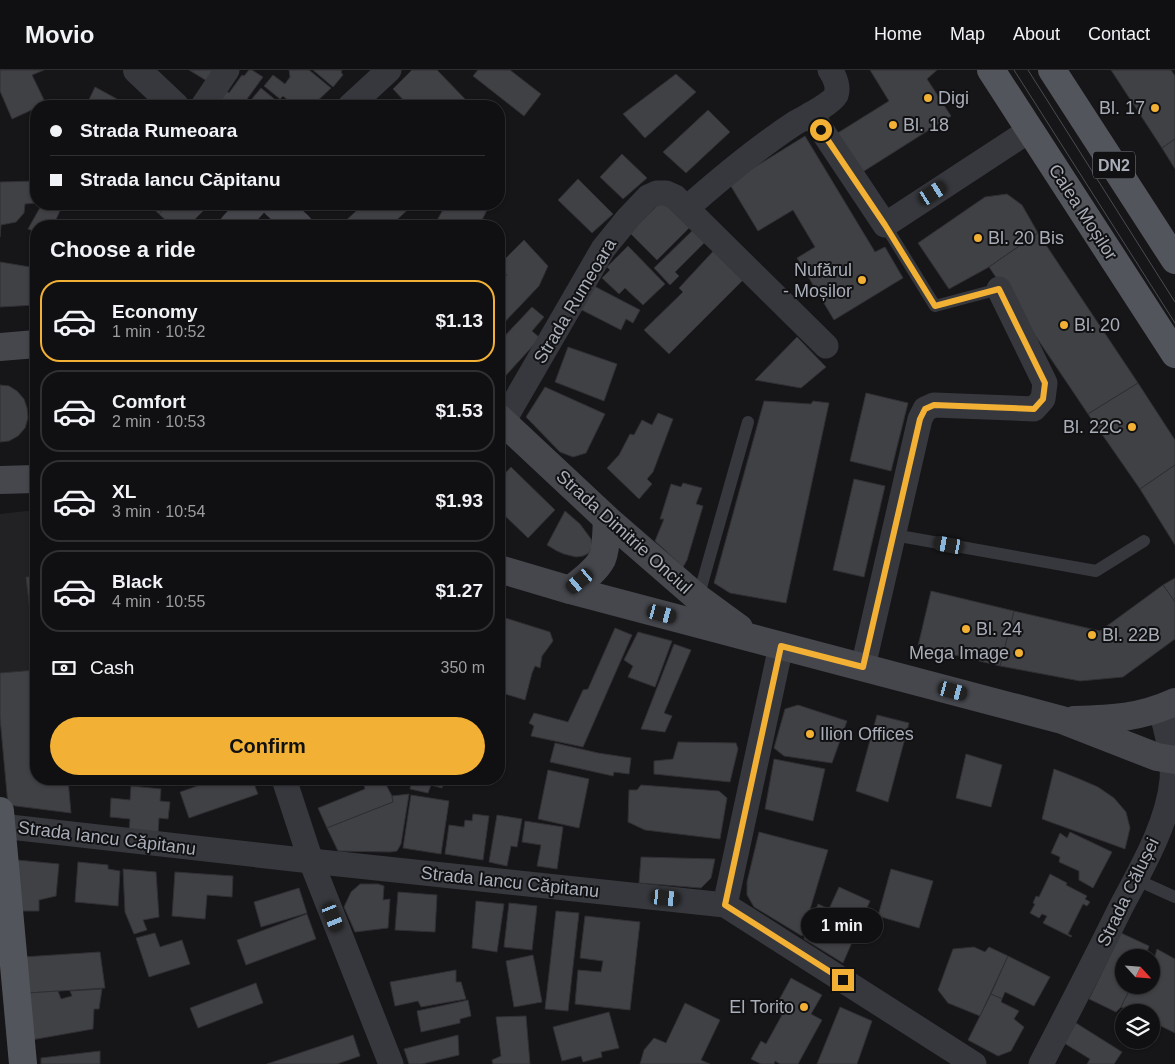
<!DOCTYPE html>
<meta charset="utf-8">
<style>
:root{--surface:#101012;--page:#19191b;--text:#f1f3f6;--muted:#9c9d9f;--line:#303032;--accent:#f2b134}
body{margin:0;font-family:Helvetica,sans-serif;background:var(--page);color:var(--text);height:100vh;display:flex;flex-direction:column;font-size:19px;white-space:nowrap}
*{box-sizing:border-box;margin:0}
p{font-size:16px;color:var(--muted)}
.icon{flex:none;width:28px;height:28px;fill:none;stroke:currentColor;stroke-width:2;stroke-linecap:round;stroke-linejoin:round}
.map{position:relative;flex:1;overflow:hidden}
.drawer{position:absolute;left:30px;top:150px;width:475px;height:565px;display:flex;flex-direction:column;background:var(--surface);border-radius:20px;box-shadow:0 1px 4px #0004,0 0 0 1px var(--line)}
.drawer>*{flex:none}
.top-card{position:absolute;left:30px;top:30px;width:475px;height:110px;border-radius:20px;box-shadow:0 1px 4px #0004,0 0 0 1px var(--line);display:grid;align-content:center;height:110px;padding:0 20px;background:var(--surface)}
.needle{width:32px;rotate:116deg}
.buttons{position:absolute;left:1115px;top:879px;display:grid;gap:10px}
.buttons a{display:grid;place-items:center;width:45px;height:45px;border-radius:50%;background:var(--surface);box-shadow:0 1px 4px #0004,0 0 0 1px var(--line);font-size:25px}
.end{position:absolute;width:22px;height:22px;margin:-11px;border:6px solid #f2b134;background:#111;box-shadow:0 0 0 2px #111}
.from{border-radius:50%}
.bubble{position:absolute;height:35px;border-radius:18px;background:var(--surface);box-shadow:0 1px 4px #0004,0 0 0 1px var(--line);font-size:16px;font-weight:700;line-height:35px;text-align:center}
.car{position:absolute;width:15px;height:30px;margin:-15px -8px;border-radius:6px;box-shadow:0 0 4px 1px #0007;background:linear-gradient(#222 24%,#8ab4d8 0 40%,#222 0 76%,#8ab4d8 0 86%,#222 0)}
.top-card b{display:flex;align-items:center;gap:18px;height:48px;font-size:19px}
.top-card b+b{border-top:1px solid var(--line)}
.top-card i{width:12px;height:12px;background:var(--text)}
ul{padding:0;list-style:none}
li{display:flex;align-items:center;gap:15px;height:82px;margin:0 10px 8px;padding:0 10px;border:2px solid var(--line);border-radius:20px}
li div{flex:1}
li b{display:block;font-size:19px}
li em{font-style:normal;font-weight:700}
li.active{border-color:var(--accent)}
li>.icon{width:45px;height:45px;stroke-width:1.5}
h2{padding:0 20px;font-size:22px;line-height:60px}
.pay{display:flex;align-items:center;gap:12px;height:55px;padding:0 20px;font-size:19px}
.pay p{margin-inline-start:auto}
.cta{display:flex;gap:10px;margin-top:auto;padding:10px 20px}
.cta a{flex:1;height:58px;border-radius:30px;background:var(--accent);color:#111;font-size:20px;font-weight:700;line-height:58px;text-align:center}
header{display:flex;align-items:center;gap:30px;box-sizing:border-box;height:70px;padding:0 25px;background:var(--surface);border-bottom:1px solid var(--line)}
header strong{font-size:24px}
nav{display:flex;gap:28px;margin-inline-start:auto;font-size:18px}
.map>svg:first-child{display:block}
</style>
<header>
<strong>Movio</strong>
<nav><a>Home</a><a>Map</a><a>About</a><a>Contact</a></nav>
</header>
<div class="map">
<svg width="1175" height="994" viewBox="0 0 1175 994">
<rect width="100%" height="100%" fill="#161618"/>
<path fill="#222225" d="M36 440V709H68L71 743 8 735 0 648V444Z"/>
<g fill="#404145" stroke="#303034">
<path d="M0 0H44L32 5 46 34 40 36H36V38L12 49 0 21Z"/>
<path d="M189 0H214L207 11Z"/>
<path d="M249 0H252L263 7 242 36H213L225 20 229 23 242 5 244 6Z"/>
<path d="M289 0H309L331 18 312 36H295L283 26 280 29 264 16 273 5 285 14 290 7Z"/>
<path d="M313 0H342L341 2 343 5 333 17Z"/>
<path d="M412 0H437L467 31 462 36H409L393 19Z"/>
<path d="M478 0H510L541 24 524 46 473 6Z"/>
<path d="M870 0H937L927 9 951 46 861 103 836 64 889 31Z"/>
<path d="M1111 0H1171L1175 6V69L1162 78Z"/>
<path d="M676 4 696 22 645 68 623 44Z"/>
<path d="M95 17 117 29 113 36H86Z"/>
<path d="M261 18 278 32 275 36H246Z"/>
<path d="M708 40 730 62 686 103 663 82Z"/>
<path d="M805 66 875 182 885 177 903 208 834 250 797 188 815 177 793 140 758 161 729 113Z"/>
<path d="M1175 69V99L1162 78Z"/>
<path d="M622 84 647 108 623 129 600 107Z"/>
<path d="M578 109 613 144 592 163 558 130Z"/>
<path d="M36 111V133L25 134 24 143 16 152 1 155 0 167V112Z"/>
<path d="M1007 124 1022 135 1038 163 989 197 949 219 918 173 985 127Z"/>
<path d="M664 129 691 156 657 190 630 163Z"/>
<path d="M42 134H63L53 156H36V162L28 159Z"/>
<path d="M148 134H169L159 144Z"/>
<path d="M169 134H210L188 156H172L159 144Z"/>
<path d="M364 134H414L390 156H346L343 153Z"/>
<path d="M446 134H473L487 140 479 156H434Z"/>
<path d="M696 157 708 169 675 202 679 206 670 215 654 198Z"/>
<path d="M1038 163 1138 313 1088 344 989 197Z"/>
<path d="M524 170 548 196 539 216 499 258V213L507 205 499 197V195Z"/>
<path d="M628 176 665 214 643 235 625 218 619 224 602 208 610 200 607 197Z"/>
<path d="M718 176 747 206 669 284 644 260 683 222 679 218Z"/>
<path d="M0 192 36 198V235L0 237Z"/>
<path d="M592 215 640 240 633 253 626 249 621 260 580 239Z"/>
<path d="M532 237 544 247 532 261 540 268 499 313V272Z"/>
<path d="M797 267 826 297 801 318 755 310Z"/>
<path d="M568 277 617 294 604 331 555 312Z"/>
<path d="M1138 313 1175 370V395L1140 419 1088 344Z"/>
<path d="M0 315 9 316 17 321 24 329 27 338 28 348 25 358 18 366 9 371 0 372Z"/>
<path d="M545 317 605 344 586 383 573 387 560 382 526 347Z"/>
<path d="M866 323 908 333 891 401 850 391Z"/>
<path d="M764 331 811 334 813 331 829 333 786 533 730 523 714 513Z"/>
<path d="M658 343 673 349 653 402 647 409 652 414 639 429 607 398 619 385 630 364 634 365 642 350 652 355Z"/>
<path d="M1175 395V475L1140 419Z"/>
<path d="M511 397 555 440 528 468 499 440V410Z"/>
<path d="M854 409 885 416 864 507 833 500Z"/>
<path d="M683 413 702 418 696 434 703 436 687 490 683 497 655 471 664 449H660L671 414 681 417Z"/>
<path d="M565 441 580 454 591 469 592 476 589 483 583 486 576 487 564 484 557 481 547 475Z"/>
<path d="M26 507H36V550H31Z"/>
<path d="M1175 508V532L1163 515Z"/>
<path d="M1163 515 1175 532V569L1123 607 1080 611 1000 596 1014 541 1100 561Z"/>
<path d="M931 521 1014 541 1000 596 918 576Z"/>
<path d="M499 546 550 562 553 571 542 586 540 598 535 596 532 603 525 630 499 622Z"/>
<path d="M615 558 632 565 583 677 531 666 534 656 529 653 534 643 568 652 583 620 588 619Z"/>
<path d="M638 562 672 571 655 617 628 607 633 596 624 590Z"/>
<path d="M674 574 691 580 664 643 672 646 665 662 641 659Z"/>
<path d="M36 600V709H68L71 743 8 735 0 648V603Z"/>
<path d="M798 635 847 651 832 693 784 686 774 678 785 639Z"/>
<path d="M877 645 909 653 888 732 856 721Z"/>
<path d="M678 672 736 673 738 679 730 712 654 704V691L673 689Z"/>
<path d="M555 673 598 683 631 688 629 704 614 702 613 706 550 692Z"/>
<path d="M966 684 1002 695 991 737 956 728Z"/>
<path d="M774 689 825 699 813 751 765 739Z"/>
<path d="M1054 699 1077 708 1098 717 1114 728 1126 742 1130 758 1125 779 1042 749Z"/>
<path d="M548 700 589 709 579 758 538 749Z"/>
<path d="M212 709H252L258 724 189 748 180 722 212 711Z"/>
<path d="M381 709H383L392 726 393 732 327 758 318 738 365 719 364 715Z"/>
<path d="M412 709H444L442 718 431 715 428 723 410 719Z"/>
<path d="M641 715 719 721 727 728 720 769 645 760 628 752 629 720H637Z"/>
<path d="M131 716 161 719 160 731 170 732 168 749 159 748 158 764 129 761 130 749 110 747 111 728 130 730Z"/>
<path d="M409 724 401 774 397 781 390 782 338 781 327 758 393 732 392 726Z"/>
<path d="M411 725 449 731 441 784 403 778Z"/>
<path d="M473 744 489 746 483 790 445 784 449 755 464 757 465 750 472 751Z"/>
<path d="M497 745 522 749 517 777 511 776 507 796 489 792Z"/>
<path d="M525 751 563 757 557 799 537 796 541 775 522 772Z"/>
<path d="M759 762 828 780 802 866 754 837 747 825V812Z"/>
<path d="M1070 762 1112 782 1093 818 1079 810V801L1059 792 1060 787 1051 783 1060 763 1067 768Z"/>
<path d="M641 787 715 789 711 808 701 818 639 813Z"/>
<path d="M17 790 59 794 56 826 39 830V841H11Z"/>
<path d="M78 792 108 795V799L120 801 118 836 75 832Z"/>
<path d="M123 799 156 802 159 847 143 850 147 860 134 864 125 842Z"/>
<path d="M891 799 933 811 919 858 878 846Z"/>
<path d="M175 802 233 806 232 827 207 825 205 849 172 846Z"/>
<path d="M1050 804 1067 813 1066 815 1087 826 1085 829 1090 832 1087 836 1083 834 1068 864 1072 866 1071 867 1043 853 1047 846 1042 844 1039 848 1030 843 1035 834 1033 833 1036 826 1039 827Z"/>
<path d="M360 814H378L384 816 383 830 390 829 388 858 355 862 344 837 351 822Z"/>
<path d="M839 817 870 831 843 893 804 869 818 834 829 839Z"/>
<path d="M299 818 307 843 261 857 254 832Z"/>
<path d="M398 822 437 825 435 862 395 860Z"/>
<path d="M476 831 504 834 497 882 472 878Z"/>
<path d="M509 833 537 836 532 880 504 877Z"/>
<path d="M556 841 579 843 568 941 545 939Z"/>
<path d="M307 844 316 869 246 895 237 870Z"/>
<path d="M585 846 640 852 630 940 575 934 578 900 601 902 603 891 580 888Z"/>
<path d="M155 863 160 877 182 870 190 894 149 907 136 868Z"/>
<path d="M1121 863 1149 876 1145 888H1124V915H1132L1121 937 1116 942 1089 929Z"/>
<path d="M974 877 985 882 989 877 1008 886 980 946 948 933 938 920 953 879Z"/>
<path d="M1157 879 1175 889V963L1151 951V942H1133L1121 937 1132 915H1151V888H1145L1147 883 1155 886Z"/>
<path d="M100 882 105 918 29 923 23 887Z"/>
<path d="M533 885 542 932 514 937 506 891Z"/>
<path d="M1008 886 1050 907 1034 936 1005 922 1002 929 991 924Z"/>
<path d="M456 900V912H461L466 929 421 937 418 931 395 936 390 912Z"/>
<path d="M791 908 822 925 811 944 822 950 798 994H780L775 991 774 994H761L751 989 761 971 766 974 782 945 773 941Z"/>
<path d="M256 913 263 933 198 958 190 938Z"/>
<path d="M102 919 99 939H94L93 959 31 970 29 923 58 921 61 929 72 926 70 921Z"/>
<path d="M991 924 1002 929 1001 932 1019 941 1014 949 1024 957 1011 981 998 986 968 970Z"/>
<path d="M468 930 471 946 460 949V953L421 962 417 941Z"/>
<path d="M685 933 720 950 701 990 710 994H640L644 980 654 968 666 973Z"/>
<path d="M840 937 872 951 857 994H817Z"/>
<path d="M609 942 619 978 601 982 602 987 583 992 581 986 562 991 553 957Z"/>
<path d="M526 946 530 994H493L492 990 501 986 496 947Z"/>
<path d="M1076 953 1122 982 1114 994H1087L1090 989 1064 973Z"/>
<path d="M353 965 360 986 337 994H267Z"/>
<path d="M458 965 459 985 422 994H409L404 979Z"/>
<path d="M100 981V994H41V988Z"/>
</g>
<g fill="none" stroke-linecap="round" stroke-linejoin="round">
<g stroke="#37383d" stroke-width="12">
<path d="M885 155 935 236 999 219"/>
<path d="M894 465 1096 501 1144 471"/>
<path d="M698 528 748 352"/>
<path d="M1135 809 1175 827"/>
</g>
<g stroke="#37383d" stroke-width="25">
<path d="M203 36 227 0"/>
<path d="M350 36 389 0"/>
<path d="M811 44 885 155 1030 60"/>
<path d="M687 138C721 108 757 78 795 53 804 48 832 33 836 25 839 17 835 7 830 0"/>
<path d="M503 352 603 179 629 147 648 127 657 123H666L675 127 826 276"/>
<path d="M863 597 920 349 925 339 934 335 1034 339 1043 329 1045 313 999 219"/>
<path d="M284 709 311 791 391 994"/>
<path d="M1 756 311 791 725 835 974 994"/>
<path d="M725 835 781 576"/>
<path d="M1041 994C1068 942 1095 890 1121 837 1141 799 1168 754 1172 710 1174 686 1166 662 1161 639"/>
</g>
<path stroke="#37383d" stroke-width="28" d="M137 0 175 36"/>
<g stroke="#45474d" stroke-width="28">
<path d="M275 134 299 156"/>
<path d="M233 156 253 134"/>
<path d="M0 277 36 274"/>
<path d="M499 348 607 449 698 528 739 558"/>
<path d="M0 410 36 409"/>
<path d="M499 499 570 520 1062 650 1157 687 1175 690"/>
<path d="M570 520C581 511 595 502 602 489 607 477 606 462 607 449"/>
<path d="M1074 650C1112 649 1140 648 1175 632"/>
</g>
<g stroke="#53555c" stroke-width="28">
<path d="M991 0 1175 284"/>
<path d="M1052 0 1175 190"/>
<path d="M0 741 23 994"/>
</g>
<g stroke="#4a4c52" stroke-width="1">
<path d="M1014 0 1175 253"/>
<path d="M1028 0 1175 232"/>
</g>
</g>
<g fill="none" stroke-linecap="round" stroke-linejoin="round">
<path stroke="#f2b134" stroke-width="6" d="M821 60 885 155 935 236 999 219 1045 313 1043 329 1034 339 934 335 925 339 920 349 863 597 781 576 725 835 843 910"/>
</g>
<g fill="#f2b134" stroke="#111113" stroke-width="2">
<circle cx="928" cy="28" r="5"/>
<circle cx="1155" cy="38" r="5"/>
<circle cx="893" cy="55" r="5"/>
<circle cx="978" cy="168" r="5"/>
<circle cx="862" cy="210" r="5"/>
<circle cx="1064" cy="255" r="5"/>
<circle cx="1132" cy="357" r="5"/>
<circle cx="966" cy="559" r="5"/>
<circle cx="1092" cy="565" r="5"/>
<circle cx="1019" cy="583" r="5"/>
<circle cx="810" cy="664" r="5"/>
<circle cx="804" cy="937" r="5"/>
</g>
<g text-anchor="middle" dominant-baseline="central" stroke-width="4" stroke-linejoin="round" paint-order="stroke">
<rect fill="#111113" stroke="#7b7e86" stroke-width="1" x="1093" y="81.5" width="42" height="27" rx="4"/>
<g font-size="16" font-weight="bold" fill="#a8adb8">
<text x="1114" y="95">DN2</text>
</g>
<g font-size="18" fill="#a8adb8" stroke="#111113" text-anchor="start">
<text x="938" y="28">Digi</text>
<text x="1145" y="38" text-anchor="end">Bl. 17</text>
<text x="903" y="55">Bl. 18</text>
<text x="988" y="168">Bl. 20 Bis</text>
<text x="852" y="200" text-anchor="end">Nufărul<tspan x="852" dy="21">- Moșilor</tspan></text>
<text x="1074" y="255">Bl. 20</text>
<text x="1122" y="357" text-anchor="end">Bl. 22C</text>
<text x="976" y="559">Bl. 24</text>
<text x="1102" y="565">Bl. 22B</text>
<text x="1009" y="583" text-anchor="end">Mega Image</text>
<text x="820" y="664">Ilion Offices</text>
<text x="794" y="937" text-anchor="end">El Torito</text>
</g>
<g font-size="18" fill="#a8adb8" stroke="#111113">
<text transform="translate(1083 142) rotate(57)">Calea Moșilor</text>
<text transform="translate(575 231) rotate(-59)">Strada Rumeoara</text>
<text transform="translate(624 462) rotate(42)">Strada Dimitrie Onciul</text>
<text transform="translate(107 768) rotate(7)">Strada Iancu Căpitanu</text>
<text transform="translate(510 812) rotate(6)">Strada Iancu Căpitanu</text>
<text transform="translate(1128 822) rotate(-64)">Strada Călușei</text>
</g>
</g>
</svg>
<div class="buttons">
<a><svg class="needle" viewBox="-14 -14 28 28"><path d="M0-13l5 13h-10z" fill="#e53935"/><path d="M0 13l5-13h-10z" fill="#9c9d9f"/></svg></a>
<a><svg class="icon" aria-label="layers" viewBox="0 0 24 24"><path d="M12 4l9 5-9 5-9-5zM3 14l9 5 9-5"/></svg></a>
</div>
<i class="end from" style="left:821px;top:60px"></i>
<i class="end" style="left:843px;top:910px"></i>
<div class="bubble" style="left:801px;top:838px;width:82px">1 min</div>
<i class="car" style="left:933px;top:123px;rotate:57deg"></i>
<i class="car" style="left:949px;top:475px;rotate:280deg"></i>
<i class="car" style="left:580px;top:511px;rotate:230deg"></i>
<i class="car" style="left:662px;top:544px;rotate:105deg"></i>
<i class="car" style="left:953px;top:621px;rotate:105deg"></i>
<i class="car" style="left:666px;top:828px;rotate:96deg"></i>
<i class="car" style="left:333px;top:847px;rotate:158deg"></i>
<div class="top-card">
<b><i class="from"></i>Strada Rumeoara</b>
<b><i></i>Strada Iancu Căpitanu</b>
</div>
<section class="drawer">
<h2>Choose a ride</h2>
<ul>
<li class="active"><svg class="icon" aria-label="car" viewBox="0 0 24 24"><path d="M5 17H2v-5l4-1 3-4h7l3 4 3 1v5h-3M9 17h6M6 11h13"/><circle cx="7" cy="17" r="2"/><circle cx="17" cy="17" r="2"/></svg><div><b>Economy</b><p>1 min · 10:52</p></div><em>$1.13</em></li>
<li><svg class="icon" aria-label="car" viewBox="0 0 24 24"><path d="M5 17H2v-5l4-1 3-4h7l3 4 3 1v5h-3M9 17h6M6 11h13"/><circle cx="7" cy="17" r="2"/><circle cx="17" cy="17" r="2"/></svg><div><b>Comfort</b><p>2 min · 10:53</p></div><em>$1.53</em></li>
<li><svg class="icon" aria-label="car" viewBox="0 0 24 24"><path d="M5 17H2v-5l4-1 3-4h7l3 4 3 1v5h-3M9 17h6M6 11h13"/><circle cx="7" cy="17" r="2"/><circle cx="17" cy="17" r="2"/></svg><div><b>XL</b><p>3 min · 10:54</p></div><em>$1.93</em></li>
<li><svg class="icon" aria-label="car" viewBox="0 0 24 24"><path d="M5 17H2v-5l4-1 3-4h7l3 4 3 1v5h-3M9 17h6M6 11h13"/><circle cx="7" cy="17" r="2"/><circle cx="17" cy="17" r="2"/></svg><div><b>Black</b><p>4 min · 10:55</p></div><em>$1.27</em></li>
</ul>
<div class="pay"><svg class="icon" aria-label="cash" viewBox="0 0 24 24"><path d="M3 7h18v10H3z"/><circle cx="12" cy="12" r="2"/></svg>Cash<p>350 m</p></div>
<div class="cta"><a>Confirm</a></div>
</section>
</div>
